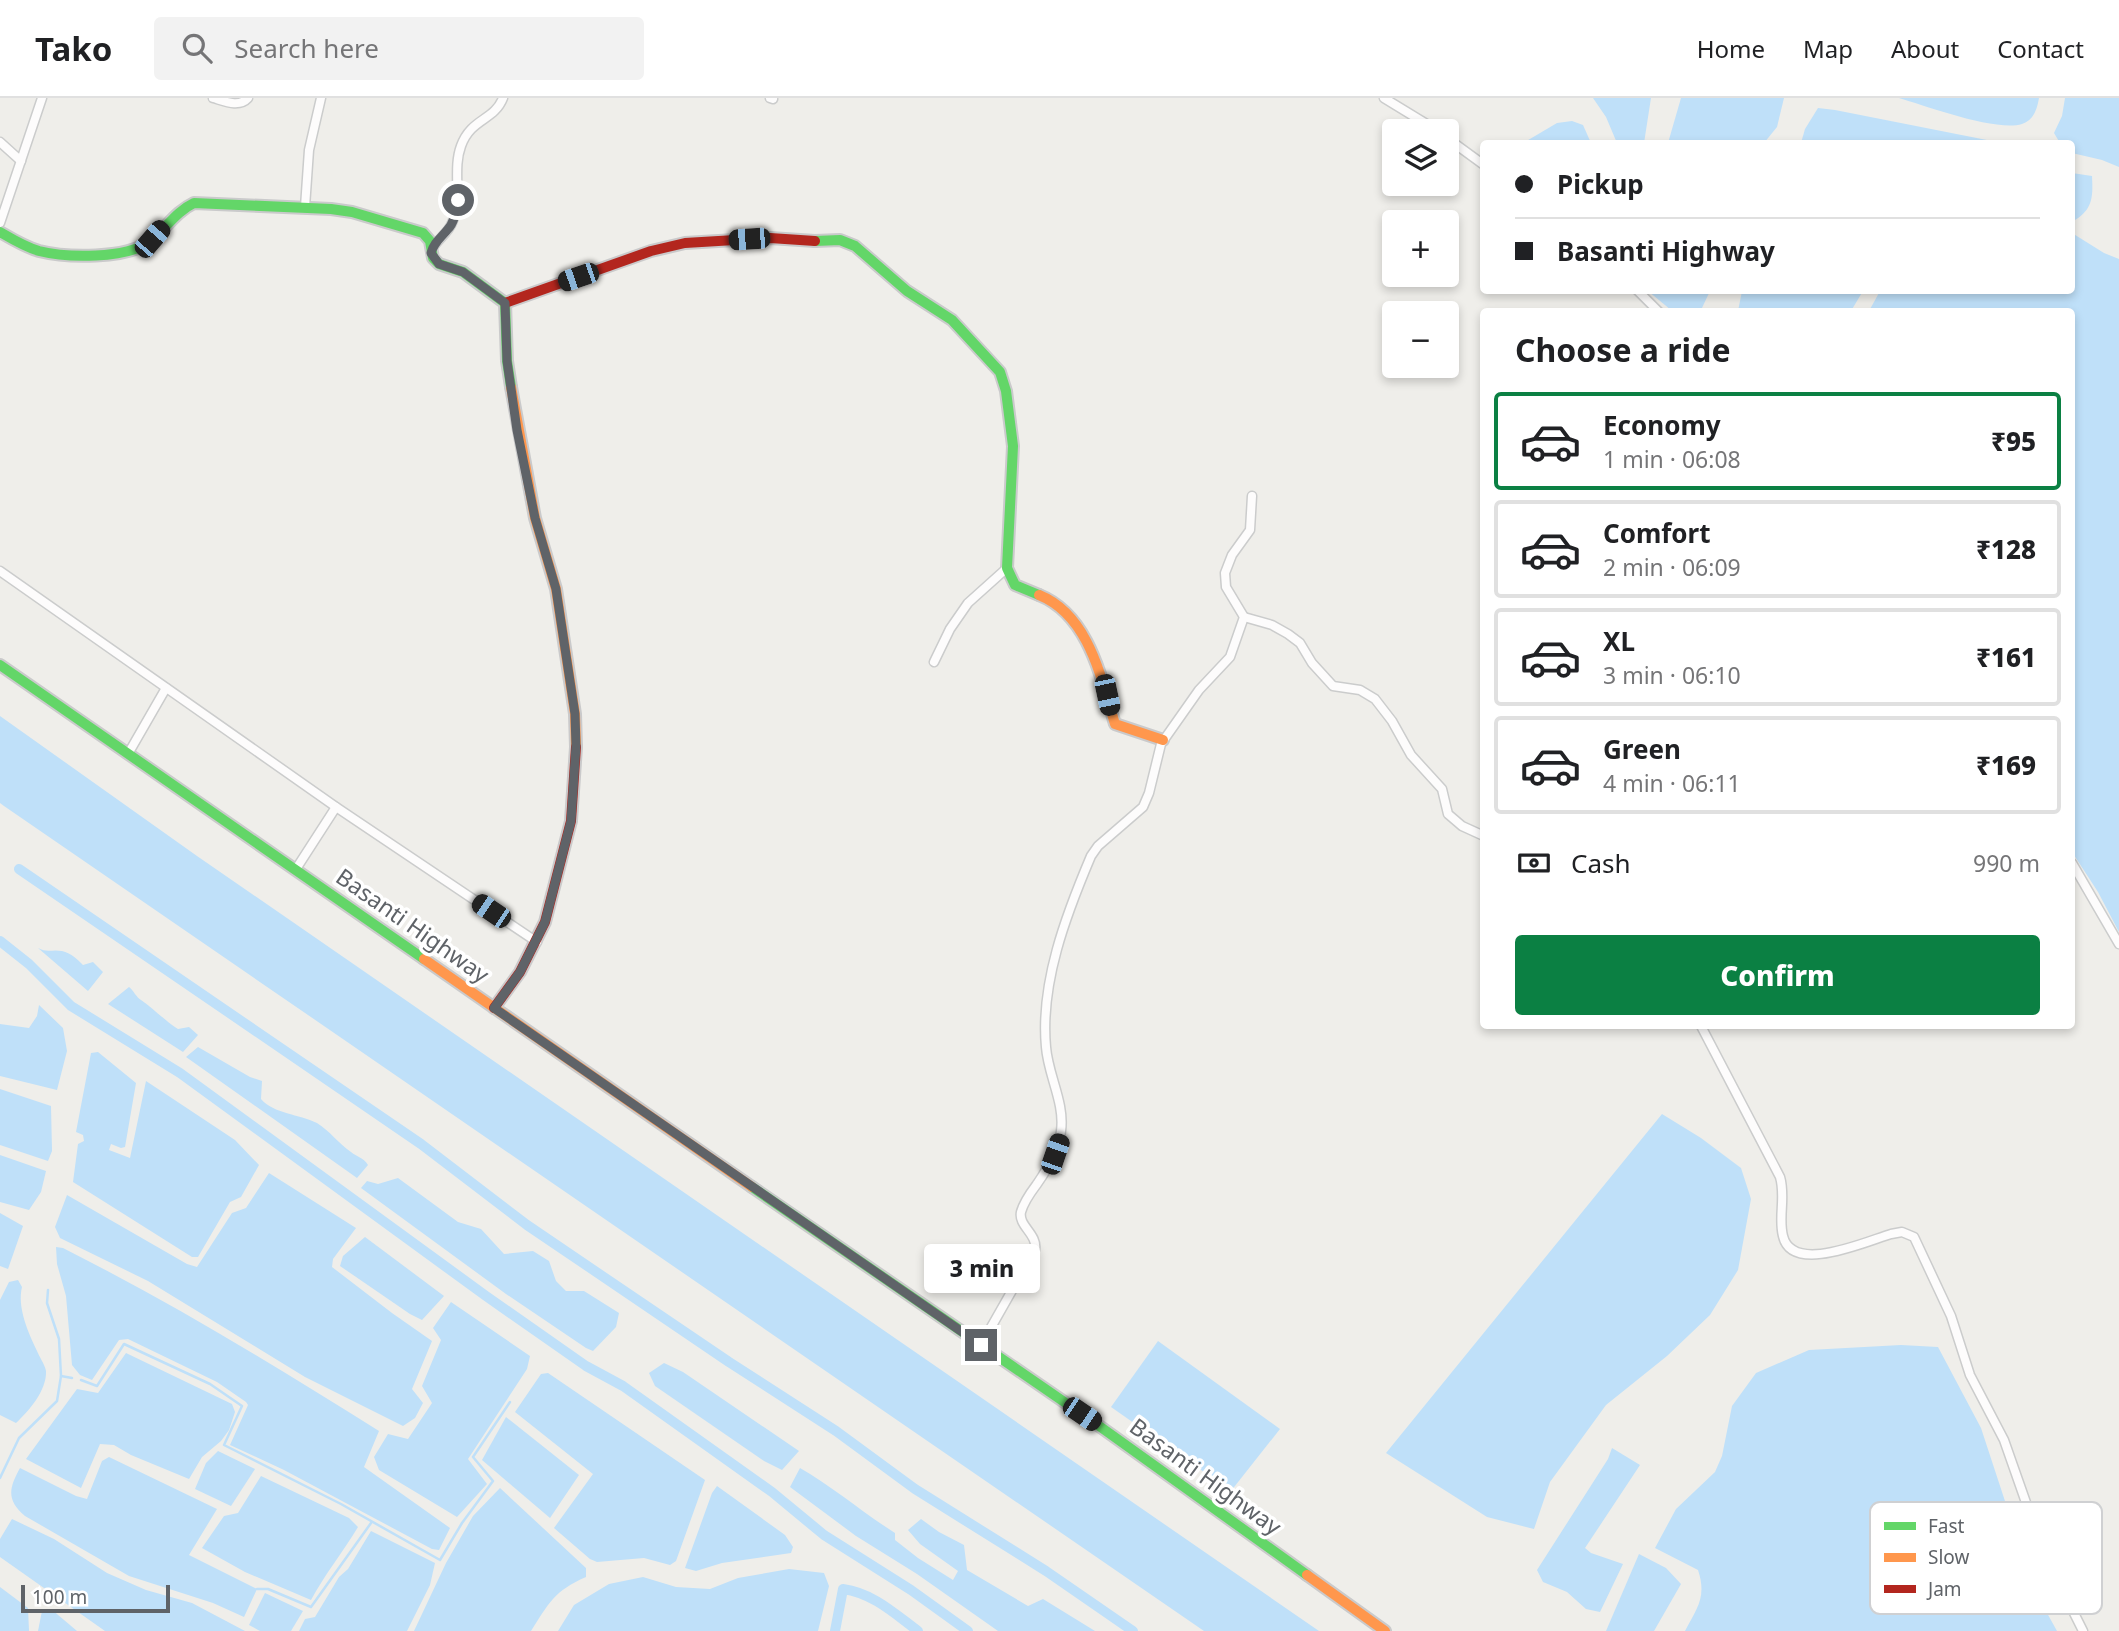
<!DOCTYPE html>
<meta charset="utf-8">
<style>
:root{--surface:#fff;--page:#f2f2f2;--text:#202124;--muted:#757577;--line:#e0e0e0;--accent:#0b8043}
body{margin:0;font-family:"Noto Sans",sans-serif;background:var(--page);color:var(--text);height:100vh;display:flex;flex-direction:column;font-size:26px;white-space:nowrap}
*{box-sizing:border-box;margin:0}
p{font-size:23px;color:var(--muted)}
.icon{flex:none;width:38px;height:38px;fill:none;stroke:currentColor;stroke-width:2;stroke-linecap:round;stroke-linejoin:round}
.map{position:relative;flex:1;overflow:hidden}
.details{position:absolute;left:1480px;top:210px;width:595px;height:721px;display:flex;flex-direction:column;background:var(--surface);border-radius:7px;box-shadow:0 4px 10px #0003}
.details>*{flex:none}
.top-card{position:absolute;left:1480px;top:42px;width:595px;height:154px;border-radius:7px;box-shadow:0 4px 10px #0003;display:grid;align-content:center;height:154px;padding:0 35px;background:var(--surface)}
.buttons{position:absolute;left:1382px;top:21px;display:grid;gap:14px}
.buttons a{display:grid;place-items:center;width:77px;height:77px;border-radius:7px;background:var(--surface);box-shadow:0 4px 10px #0003;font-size:35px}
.scale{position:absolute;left:21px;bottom:18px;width:149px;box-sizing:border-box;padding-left:7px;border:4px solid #5f6368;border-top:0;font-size:19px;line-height:24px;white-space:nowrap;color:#5f6368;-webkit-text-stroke:5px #fff;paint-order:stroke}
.end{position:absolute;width:32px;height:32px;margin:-16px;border:9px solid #5f6368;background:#fff;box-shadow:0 0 0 4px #fff}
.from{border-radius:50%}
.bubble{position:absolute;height:49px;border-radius:7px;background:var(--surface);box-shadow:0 4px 10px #0003;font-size:23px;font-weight:800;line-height:49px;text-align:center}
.car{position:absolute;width:21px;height:42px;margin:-21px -10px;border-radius:9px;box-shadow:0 0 5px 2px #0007;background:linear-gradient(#222 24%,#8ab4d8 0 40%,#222 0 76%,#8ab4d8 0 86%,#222 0)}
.top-card b{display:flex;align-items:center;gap:24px;height:66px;font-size:26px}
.top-card b+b{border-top:2px solid var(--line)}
.top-card i{width:18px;height:18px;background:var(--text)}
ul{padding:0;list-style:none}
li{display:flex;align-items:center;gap:21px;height:98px;margin:0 14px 10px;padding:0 21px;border:4px solid var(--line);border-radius:7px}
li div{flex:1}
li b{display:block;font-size:26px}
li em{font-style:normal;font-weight:800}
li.active{border-color:var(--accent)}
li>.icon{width:63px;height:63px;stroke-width:1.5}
h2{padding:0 35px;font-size:32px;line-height:84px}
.pay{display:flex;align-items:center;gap:18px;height:77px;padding:0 35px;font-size:26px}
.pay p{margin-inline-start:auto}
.primary-button{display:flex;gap:14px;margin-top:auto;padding:14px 35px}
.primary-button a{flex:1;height:80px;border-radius:7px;background:var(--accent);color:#fff;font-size:28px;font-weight:800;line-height:80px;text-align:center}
header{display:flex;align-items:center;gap:42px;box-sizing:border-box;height:98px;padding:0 35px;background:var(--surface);border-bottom:2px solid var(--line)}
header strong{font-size:33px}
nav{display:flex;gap:38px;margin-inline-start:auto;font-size:24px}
.search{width:490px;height:63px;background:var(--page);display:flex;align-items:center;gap:18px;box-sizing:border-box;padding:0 24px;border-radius:7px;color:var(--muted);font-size:26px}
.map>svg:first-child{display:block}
</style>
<header>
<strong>Tako</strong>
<div class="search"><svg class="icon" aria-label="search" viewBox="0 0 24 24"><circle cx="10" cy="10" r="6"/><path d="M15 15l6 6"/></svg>Search here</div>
<nav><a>Home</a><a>Map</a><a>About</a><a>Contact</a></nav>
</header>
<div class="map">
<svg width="2119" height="1533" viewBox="0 0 2119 1533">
<rect width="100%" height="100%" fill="#efeeea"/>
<g fill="#bfe0f9">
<path d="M1593 0H1651L1644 45H1617L1606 19Z"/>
<path d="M1681 0H1784L1777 29 1764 45H1668Z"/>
<path d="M1899 0H2039C2037 11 2034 22 2022 26 1996 34 1926 8 1899 0Z"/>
<path d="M2065 0H2119V69L2102 62 2072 55V46L2060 45 2054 35 2062 18Z"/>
<path d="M1818 10 1835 12 2002 45H1801L1805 31Z"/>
<path d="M1572 23 1583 27 1591 45H1523L1557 25Z"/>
<path d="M2072 75 2092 78C2093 98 2093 111 2075 122H2072Z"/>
<path d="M2072 135 2104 155 2119 161V834L2098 794 2072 754V214L1869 213 1880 193 2072 192Z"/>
<path d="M1648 193H1710L1701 212 1698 214 1671 212Z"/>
<path d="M1742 193V192L1863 193 1851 213H1738Z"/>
<path d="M0 618 197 758 1319 1533H1204L4 708 0 705Z"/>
<path d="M38 850C47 855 52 851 62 853 71 855 77 861 83 867L93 864 103 874 88 893Z"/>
<path d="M129 889C134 893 136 899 141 902 154 911 164 922 178 931L189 929 198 937 183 954 108 906Z"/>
<path d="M39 907 63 930 67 953 57 992 0 978V926L29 930 37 918Z"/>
<path d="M198 949 250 979 262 983 261 1001C274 1016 299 1016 317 1025 330 1033 338 1045 351 1054 357 1059 363 1059 368 1067L357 1080 186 959Z"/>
<path d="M98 954 136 985 125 1049 121 1050 111 1046 109 1052 130 1060 146 983 235 1042 259 1067 241 1099 230 1104 198 1159H192L73 1084 78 1046 84 1043 83 1037 76 1034 91 955Z"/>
<path d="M0 991 51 1008 52 1053 48 1063 0 1047Z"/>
<path d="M1662 1016 1701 1040 1741 1070 1751 1101 1738 1172 1710 1217 1667 1258 1606 1307 1550 1384 1534 1431 1487 1419 1386 1355Z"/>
<path d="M0 1057 46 1073 41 1094 29 1112 0 1104Z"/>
<path d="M269 1075 356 1130 333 1161 332 1169 392 1215 432 1243 412 1291 423 1305 415 1320 403 1328 305 1279 148 1183 60 1140 55 1129 67 1097 187 1166 197 1169 232 1115 246 1110Z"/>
<path d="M398 1080 458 1124 481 1131 504 1156 533 1153 549 1163 556 1183 566 1193H584L619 1215 616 1229 593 1253 586 1250 506 1196 361 1090 367 1083 378 1086Z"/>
<path d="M0 1115 23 1128 8 1171 0 1168Z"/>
<path d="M365 1139 444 1198 422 1222 410 1216 340 1168 343 1158Z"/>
<path d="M56 1149 63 1150C172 1205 276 1268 379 1333L364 1369 450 1430 439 1452 432 1451 284 1372 230 1347 248 1307 246 1304 217 1284 128 1241 119 1242 92 1282 80 1277 72 1267 66 1198 57 1166Z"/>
<path d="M18 1182 22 1189C17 1209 28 1234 37 1253 39 1258 45 1267 46 1273 47 1292 29 1313 16 1325L0 1317V1202L9 1184Z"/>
<path d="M451 1204 530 1258 527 1271 468 1361 487 1386 457 1419 379 1372 374 1359 388 1336 408 1341 432 1305 422 1288 441 1242 433 1230Z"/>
<path d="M1158 1243 1280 1331 1231 1393 1111 1309Z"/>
<path d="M1901 1247 1938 1249 1981 1330 2025 1464 2042 1506 2057 1533H1685C1697 1510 1707 1499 1698 1472L1655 1450 1676 1411 1715 1374 1722 1358 1732 1308 1756 1275 1809 1252Z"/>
<path d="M126 1255 232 1306 235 1314 229 1332 221 1343 202 1359 189 1381 131 1357 114 1347 100 1346 81 1390 26 1361 77 1291 98 1295Z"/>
<path d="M664 1265 683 1274 799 1353 782 1372 764 1363 655 1288 649 1275Z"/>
<path d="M548 1275 705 1382 676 1463 670 1467 644 1460 597 1464 590 1461 554 1430 593 1376 515 1314 541 1276Z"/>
<path d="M506 1319 579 1377 550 1420 482 1362Z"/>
<path d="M1612 1350 1640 1367 1585 1450 1591 1455 1623 1466 1600 1514 1586 1511 1567 1494 1543 1484 1537 1472 1608 1361Z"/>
<path d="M218 1353 255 1371 231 1408 195 1391 206 1365Z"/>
<path d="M109 1359 217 1411 189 1457 257 1491 244 1519 213 1505 129 1478 25 1418C6 1402 9 1390 20 1370L76 1398 87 1401 102 1363Z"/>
<path d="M800 1370C833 1389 862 1414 895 1435V1442L918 1460 953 1482 958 1473 920 1446 908 1432 921 1421 939 1434 964 1447 967 1472 1028 1508 1043 1501 1095 1533H998L917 1476 856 1438 790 1389Z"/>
<path d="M261 1378 349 1420 358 1429C343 1454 325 1476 311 1502L245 1474 202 1450 224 1418 238 1415Z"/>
<path d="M717 1388 785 1437 793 1449 791 1455 722 1465 696 1473 685 1470 712 1395Z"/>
<path d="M500 1390 586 1470V1479C554 1493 549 1505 531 1533H414L446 1465 473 1418Z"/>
<path d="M12 1421 54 1441 107 1475 146 1492 192 1505 245 1533H105L0 1459V1441Z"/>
<path d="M371 1433 435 1465 430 1487 407 1533H299L305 1521 315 1519 339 1479 348 1471Z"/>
<path d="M1639 1456 1666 1470 1681 1486 1654 1533H1606Z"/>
<path d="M789 1471 824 1475 829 1488 818 1533H558L574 1507 609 1486 643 1479 676 1489 710 1491 738 1480Z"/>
<path d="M0 1489 28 1510 29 1533H0Z"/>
<path d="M265 1495 303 1513 291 1533H260L249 1527Z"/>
<path d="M51 1511 77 1533H38L42 1513Z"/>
</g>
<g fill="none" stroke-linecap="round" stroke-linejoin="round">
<g stroke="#bfe0f9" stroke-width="2.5">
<path d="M61 1278 72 1280"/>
<path d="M81 1282 97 1288 124 1246 210 1286 242 1308 224 1347 341 1406 440 1462 462 1425 493 1383 473 1359 510 1304"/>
<path d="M0 1380 19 1340 57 1303 61 1278 59 1241 47 1205 48 1192"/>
<path d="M257 1491H268L311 1509 371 1425"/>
</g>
<g stroke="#bfe0f9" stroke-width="10">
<path d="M19 771 421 1046 527 1127 729 1264 836 1333 915 1391 1046 1473 1133 1533"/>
<path d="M0 843 29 866 71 908 180 975 486 1198 586 1268 623 1288 772 1394 824 1437 911 1492 968 1533"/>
<path d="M835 1533 843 1491C873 1495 895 1516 918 1533"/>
</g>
<g stroke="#cbcccc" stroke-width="11">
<g id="street">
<path d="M213 0C224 3 239 10 248 0"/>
<path d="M770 0 773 1"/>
<path d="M1384 0 1438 33"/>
<path d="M1447 40 1484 67"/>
<path d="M0 44 21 63"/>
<path d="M305 109 309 52 321 0"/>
<path d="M0 125 42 0"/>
<path d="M432 151C437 142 448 135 452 125 463 101 452 72 461 48 471 20 494 23 503 0"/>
<path d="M1637 192 1659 214"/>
<path d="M0 473 336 709 537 844"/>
<path d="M1244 519 1272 527 1288 536 1300 545 1312 565 1333 588 1360 592 1375 601 1392 623 1411 657 1442 691 1448 716 1462 728 1484 738"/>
<path d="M934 564 950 531 968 505 1007 470"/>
<path d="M128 656 166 590"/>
<path d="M2072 765 2119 846"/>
<path d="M296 771 336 709"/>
<path d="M1701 928 1780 1079C1786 1099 1778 1119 1783 1138 1792 1177 1867 1143 1891 1136L1902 1134 1914 1139 1951 1218 1970 1277 2004 1342 2043 1453 2083 1533"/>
<path d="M981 1247 1035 1152C1038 1136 1018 1128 1021 1114 1024 1103 1031 1094 1037 1086 1048 1070 1059 1052 1061 1033 1065 1005 1048 977 1046 949 1040 885 1066 817 1091 758L1098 748 1143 709 1149 695 1161 646 1199 592 1230 559 1244 519 1226 489 1225 475 1232 457 1250 432 1252 398"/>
</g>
</g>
<g stroke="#cacacb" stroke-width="14">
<g id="fast">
<path d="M0 134C12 141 25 149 39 153 67 160 126 161 149 144 166 131 175 114 194 105L331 111 352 114 423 135 430 143 433 160 439 166 463 174 505 205 507 263 511 289"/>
<path d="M815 143 840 142 855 148 907 193 952 222 1000 274 1006 293 1013 348 1007 470 1015 487 1039 497"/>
<path d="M0 567 424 861"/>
<path d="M752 1089 1102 1330 1307 1477"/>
</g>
</g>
<g stroke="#cacacb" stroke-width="14">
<g id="slow">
<path d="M511 289 535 420 556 491 575 616 576 649"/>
<path d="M1039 497C1089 517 1101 580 1115 626L1163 642"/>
<path d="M424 861 752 1089"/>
<path d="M1307 1477 1385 1533"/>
</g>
</g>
<g stroke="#cacacb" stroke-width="14">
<g id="jam">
<path d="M505 205 651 153 685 145 770 140 815 143"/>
<path d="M494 910 520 874 545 824 571 723 576 649"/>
</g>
</g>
<use href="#street" stroke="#fdfcfc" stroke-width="8"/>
<use href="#fast" stroke="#63d668" stroke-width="10"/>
<use href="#slow" stroke="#ff974d" stroke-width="10"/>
<use href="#jam" stroke="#b3261e" stroke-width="10"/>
</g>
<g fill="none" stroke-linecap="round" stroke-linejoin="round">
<path stroke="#5f6368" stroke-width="9" d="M458 102C456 112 455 124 448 131 441 140 434 144 431 155L439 166 463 174 505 205 507 263 517 332 535 420 556 491 575 616 576 648 571 723 545 824 520 874 494 910 981 1247"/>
</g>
<g text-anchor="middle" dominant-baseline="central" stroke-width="7" stroke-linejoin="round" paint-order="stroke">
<g font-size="23" fill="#5f6368" stroke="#fff">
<text transform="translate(413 827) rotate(35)">Basanti Highway</text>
<text transform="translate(1206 1378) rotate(36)">Basanti Highway</text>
</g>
</g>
<rect x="1870" y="1404" width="232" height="112" rx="10" fill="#fff" stroke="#cfd0d2" stroke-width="2"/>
<rect x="1884" y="1424" width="32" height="8" fill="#63d668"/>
<rect x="1884" y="1455" width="32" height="9" fill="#ff974d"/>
<rect x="1884" y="1487" width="32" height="8" fill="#b3261e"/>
<g font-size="19" fill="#5f6368">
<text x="1928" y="1435">Fast</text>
<text x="1928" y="1466">Slow</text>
<text x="1928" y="1498">Jam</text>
</g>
</svg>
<div class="buttons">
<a><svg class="icon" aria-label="layers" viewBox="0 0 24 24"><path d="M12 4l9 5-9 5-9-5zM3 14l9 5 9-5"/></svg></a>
<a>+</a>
<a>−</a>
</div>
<div class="scale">100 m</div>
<i class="end from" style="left:458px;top:102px"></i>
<i class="end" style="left:981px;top:1247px"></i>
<div class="bubble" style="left:924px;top:1146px;width:116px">3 min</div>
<i class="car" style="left:152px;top:141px;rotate:41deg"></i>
<i class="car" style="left:749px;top:141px;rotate:266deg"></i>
<i class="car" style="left:578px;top:179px;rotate:251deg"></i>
<i class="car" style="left:1107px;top:597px;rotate:168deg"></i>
<i class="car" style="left:491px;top:813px;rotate:304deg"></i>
<i class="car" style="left:1055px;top:1056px;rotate:19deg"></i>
<i class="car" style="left:1082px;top:1316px;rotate:124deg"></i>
<div class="top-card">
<b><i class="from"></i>Pickup</b>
<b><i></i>Basanti Highway</b>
</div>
<section class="details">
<h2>Choose a ride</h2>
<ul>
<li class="active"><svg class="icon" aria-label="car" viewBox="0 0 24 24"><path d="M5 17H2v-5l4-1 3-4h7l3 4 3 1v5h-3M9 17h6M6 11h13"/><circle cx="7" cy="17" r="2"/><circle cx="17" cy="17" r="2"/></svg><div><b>Economy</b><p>1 min · 06:08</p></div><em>₹95</em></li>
<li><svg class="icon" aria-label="car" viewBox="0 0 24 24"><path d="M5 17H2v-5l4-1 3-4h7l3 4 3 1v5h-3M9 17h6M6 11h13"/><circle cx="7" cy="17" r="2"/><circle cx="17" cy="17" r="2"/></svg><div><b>Comfort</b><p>2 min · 06:09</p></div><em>₹128</em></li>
<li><svg class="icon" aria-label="car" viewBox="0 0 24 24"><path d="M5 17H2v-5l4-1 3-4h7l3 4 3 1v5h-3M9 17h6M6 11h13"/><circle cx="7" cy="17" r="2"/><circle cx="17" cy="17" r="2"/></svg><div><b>XL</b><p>3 min · 06:10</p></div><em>₹161</em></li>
<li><svg class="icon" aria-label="car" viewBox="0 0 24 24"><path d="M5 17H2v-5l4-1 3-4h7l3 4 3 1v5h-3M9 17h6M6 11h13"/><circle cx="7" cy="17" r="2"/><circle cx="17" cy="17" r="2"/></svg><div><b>Green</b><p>4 min · 06:11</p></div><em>₹169</em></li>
</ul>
<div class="pay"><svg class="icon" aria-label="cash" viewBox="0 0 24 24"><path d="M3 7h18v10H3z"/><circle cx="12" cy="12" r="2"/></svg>Cash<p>990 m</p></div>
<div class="primary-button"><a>Confirm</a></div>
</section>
</div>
